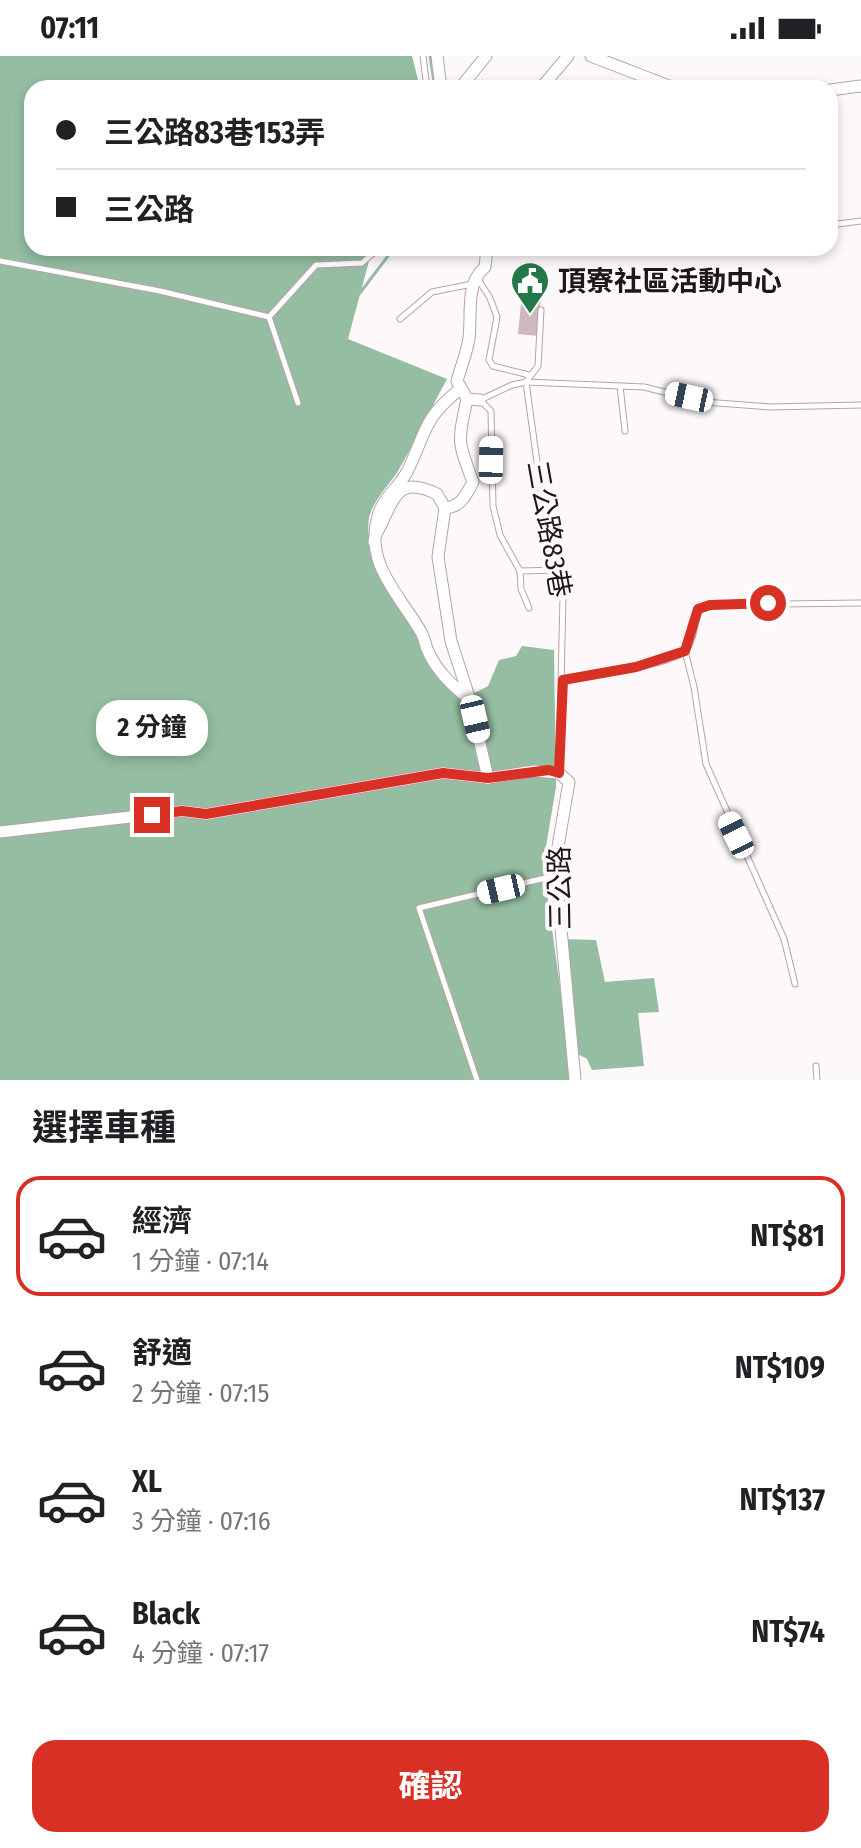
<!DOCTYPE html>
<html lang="zh-TW">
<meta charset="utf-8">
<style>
:root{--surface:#fff;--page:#f6f6f6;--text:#202124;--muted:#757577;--line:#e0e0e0;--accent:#d93025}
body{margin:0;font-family:"Fira Sans Condensed","Noto Sans TC",sans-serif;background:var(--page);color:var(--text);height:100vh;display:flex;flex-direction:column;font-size:30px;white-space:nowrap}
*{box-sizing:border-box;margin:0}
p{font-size:26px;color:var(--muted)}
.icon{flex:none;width:44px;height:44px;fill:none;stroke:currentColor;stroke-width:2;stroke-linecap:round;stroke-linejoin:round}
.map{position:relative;height:1024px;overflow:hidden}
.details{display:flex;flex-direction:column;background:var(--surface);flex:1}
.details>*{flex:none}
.banner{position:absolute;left:24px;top:24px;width:814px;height:176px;border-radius:24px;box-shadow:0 4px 12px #0003;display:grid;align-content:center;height:176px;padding:0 32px;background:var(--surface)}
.end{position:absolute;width:36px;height:36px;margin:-18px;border:10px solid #d93025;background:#fff;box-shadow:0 0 0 4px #fff}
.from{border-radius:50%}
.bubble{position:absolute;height:56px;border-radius:24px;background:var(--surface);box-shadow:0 4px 12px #0003;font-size:26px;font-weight:700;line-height:56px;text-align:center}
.car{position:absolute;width:24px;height:48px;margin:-24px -12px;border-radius:10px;box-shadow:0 0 6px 2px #0007;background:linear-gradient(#fff 24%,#345 0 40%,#fff 0 76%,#345 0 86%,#fff 0)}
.banner b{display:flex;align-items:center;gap:28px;height:76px;font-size:30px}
.banner b+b{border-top:2px solid var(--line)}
.banner i{width:20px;height:20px;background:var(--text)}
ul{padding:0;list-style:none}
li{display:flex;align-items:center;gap:24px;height:120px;margin:0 16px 12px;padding:0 16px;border:4px solid transparent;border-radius:24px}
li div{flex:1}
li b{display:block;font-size:30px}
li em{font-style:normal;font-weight:700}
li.current{border-color:var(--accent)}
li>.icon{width:72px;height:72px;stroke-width:1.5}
h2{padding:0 32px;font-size:36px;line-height:96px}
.button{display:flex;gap:16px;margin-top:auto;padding:16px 32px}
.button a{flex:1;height:92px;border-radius:24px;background:var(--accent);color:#fff;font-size:32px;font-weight:700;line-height:92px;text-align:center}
.status{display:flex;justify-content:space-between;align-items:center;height:56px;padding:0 40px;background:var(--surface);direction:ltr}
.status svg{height:22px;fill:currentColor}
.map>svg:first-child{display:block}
</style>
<div class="status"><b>07:11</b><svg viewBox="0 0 49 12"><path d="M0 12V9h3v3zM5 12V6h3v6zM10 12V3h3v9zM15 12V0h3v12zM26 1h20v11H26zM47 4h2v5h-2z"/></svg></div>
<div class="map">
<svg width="861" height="1024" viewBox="0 0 861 1024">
<rect width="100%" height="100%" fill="#fdf8fa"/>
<g fill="#94bda1">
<path d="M0 0H412L420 32H32V192H382L369 205 348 283 447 323C430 354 415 386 398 415 389 429 372 446 369 462 360 516 436 598 467 641L488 630 499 604 516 600 522 590 554 594 556 731 543 808 573 1024H0Z"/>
<path d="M560 883 596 884 605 926 654 922 659 956 638 957 644 1010 592 1014 587 1003 574 996Z"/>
</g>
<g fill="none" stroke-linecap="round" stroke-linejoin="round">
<g stroke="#94bda1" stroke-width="3">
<path d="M430 0 435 32"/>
<path d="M360 237 394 192"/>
</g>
</g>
<path fill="#cfb9bf" d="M522 238 541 240 538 280 518 278Z"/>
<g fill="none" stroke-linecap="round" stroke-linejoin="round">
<g stroke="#b8a2a9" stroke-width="7">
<g id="service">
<path d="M423 0 427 32"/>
<path d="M830 169 861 165"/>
<path d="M0 205 160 235 269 261"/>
<path d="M478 223 490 242 497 261 489 304 493 310 529 319"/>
<path d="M541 254 538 310 526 326 543 450 558 498 563 540 559 717"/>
<path d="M400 263 432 236 472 228"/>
<path d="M620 330 625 375"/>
<path d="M298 347 269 261 316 209 362 207 379 192"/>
<path d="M520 515 561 514"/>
<path d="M529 552 521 533 520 515 500 479 493 450 491 355 480 344 512 329 526 326 644 331 705 346 770 351 861 349"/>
<path d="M685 595 694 631 706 708 784 883 795 928"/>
<path d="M563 624C588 619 669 610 685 595 694 586 695 565 698 553L710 549 861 547"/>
<path d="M816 1010 817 1024"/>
<path d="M477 1024 419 852 554 820"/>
</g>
</g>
<g stroke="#b8a2a9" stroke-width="13">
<g id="minor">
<path d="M437 0 441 32"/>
<path d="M591 0 674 32"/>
<path d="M460 32 486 0"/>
<path d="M541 32 568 0"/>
<path d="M830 34 861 30"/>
<path d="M460 333C423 363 427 374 408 414 400 431 383 441 378 460 364 508 399 538 421 576 424 581 425 587 427 593 436 615 453 630 470 644"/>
<path d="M480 344 467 343 457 325C461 311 467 296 469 282 472 257 465 228 485 211L487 192"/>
<path d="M445 452C461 451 466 439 473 426 457 384 458 386 467 343"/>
<path d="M374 486C375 476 381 471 384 462 397 434 404 422 437 438L445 452 438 501 451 585 470 644 488 722"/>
<path d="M0 776 182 755 206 758 443 717 488 722 534 715 559 717 569 726 555 808 575 1024"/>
</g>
</g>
<use href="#service" stroke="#fff" stroke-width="5"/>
<use href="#minor" stroke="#fff" stroke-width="11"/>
</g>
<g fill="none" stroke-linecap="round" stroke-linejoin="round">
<path stroke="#d93025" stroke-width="10" d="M152 759 182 755 206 758 443 717 488 722 549 714 559 717 563 624 636 611 685 595 698 553 710 549 768 547"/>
</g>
<defs>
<g id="civic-pin" transform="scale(2)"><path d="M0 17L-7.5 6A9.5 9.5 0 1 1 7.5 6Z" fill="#247749" stroke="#fdf8fa"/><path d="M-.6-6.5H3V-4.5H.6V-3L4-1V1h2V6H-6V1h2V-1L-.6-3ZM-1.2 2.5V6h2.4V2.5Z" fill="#fff"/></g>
</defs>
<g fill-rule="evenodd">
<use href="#civic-pin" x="530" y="225"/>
</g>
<g text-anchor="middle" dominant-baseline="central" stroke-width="8" stroke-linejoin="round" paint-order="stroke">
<g font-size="28" font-weight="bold" fill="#1f171a" stroke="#fdf8fa" text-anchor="start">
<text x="558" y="225">頂寮社區活動中心</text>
</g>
<g font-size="28" fill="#1f171a" stroke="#fdf8fa">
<text transform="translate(549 473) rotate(80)">三公路83巷</text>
<text transform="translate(560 832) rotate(-91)">三公路</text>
</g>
</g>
</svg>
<i class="end from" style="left:768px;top:547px"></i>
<i class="end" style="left:152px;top:759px"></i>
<div class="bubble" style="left:96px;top:644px;width:112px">2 分鐘</div>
<i class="car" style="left:689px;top:341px;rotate:282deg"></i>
<i class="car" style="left:491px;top:404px;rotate:1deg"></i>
<i class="car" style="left:475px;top:663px;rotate:167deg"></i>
<i class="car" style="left:736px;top:779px;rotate:334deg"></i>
<i class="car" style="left:501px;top:833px;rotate:257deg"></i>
<div class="banner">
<b><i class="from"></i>三公路83巷153弄</b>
<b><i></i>三公路</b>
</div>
</div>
<section class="details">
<h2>選擇車種</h2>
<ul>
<li class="current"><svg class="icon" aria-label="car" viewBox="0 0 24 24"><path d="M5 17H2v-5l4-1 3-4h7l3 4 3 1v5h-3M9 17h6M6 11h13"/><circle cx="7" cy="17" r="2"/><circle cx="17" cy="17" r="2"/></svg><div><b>經濟</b><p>1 分鐘 · 07:14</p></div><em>NT$81</em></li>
<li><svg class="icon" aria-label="car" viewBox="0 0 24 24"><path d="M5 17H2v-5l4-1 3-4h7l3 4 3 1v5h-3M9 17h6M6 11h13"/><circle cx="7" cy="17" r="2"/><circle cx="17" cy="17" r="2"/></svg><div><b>舒適</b><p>2 分鐘 · 07:15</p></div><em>NT$109</em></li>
<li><svg class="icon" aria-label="car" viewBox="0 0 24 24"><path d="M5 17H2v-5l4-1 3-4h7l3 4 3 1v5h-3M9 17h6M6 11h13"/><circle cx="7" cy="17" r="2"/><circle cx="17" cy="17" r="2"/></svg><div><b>XL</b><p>3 分鐘 · 07:16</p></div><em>NT$137</em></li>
<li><svg class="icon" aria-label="car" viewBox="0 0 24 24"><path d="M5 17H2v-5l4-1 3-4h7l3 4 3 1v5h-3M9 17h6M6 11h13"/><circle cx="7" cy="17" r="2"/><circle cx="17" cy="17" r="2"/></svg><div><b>Black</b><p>4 分鐘 · 07:17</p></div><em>NT$74</em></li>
</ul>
<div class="button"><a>確認</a></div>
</section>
